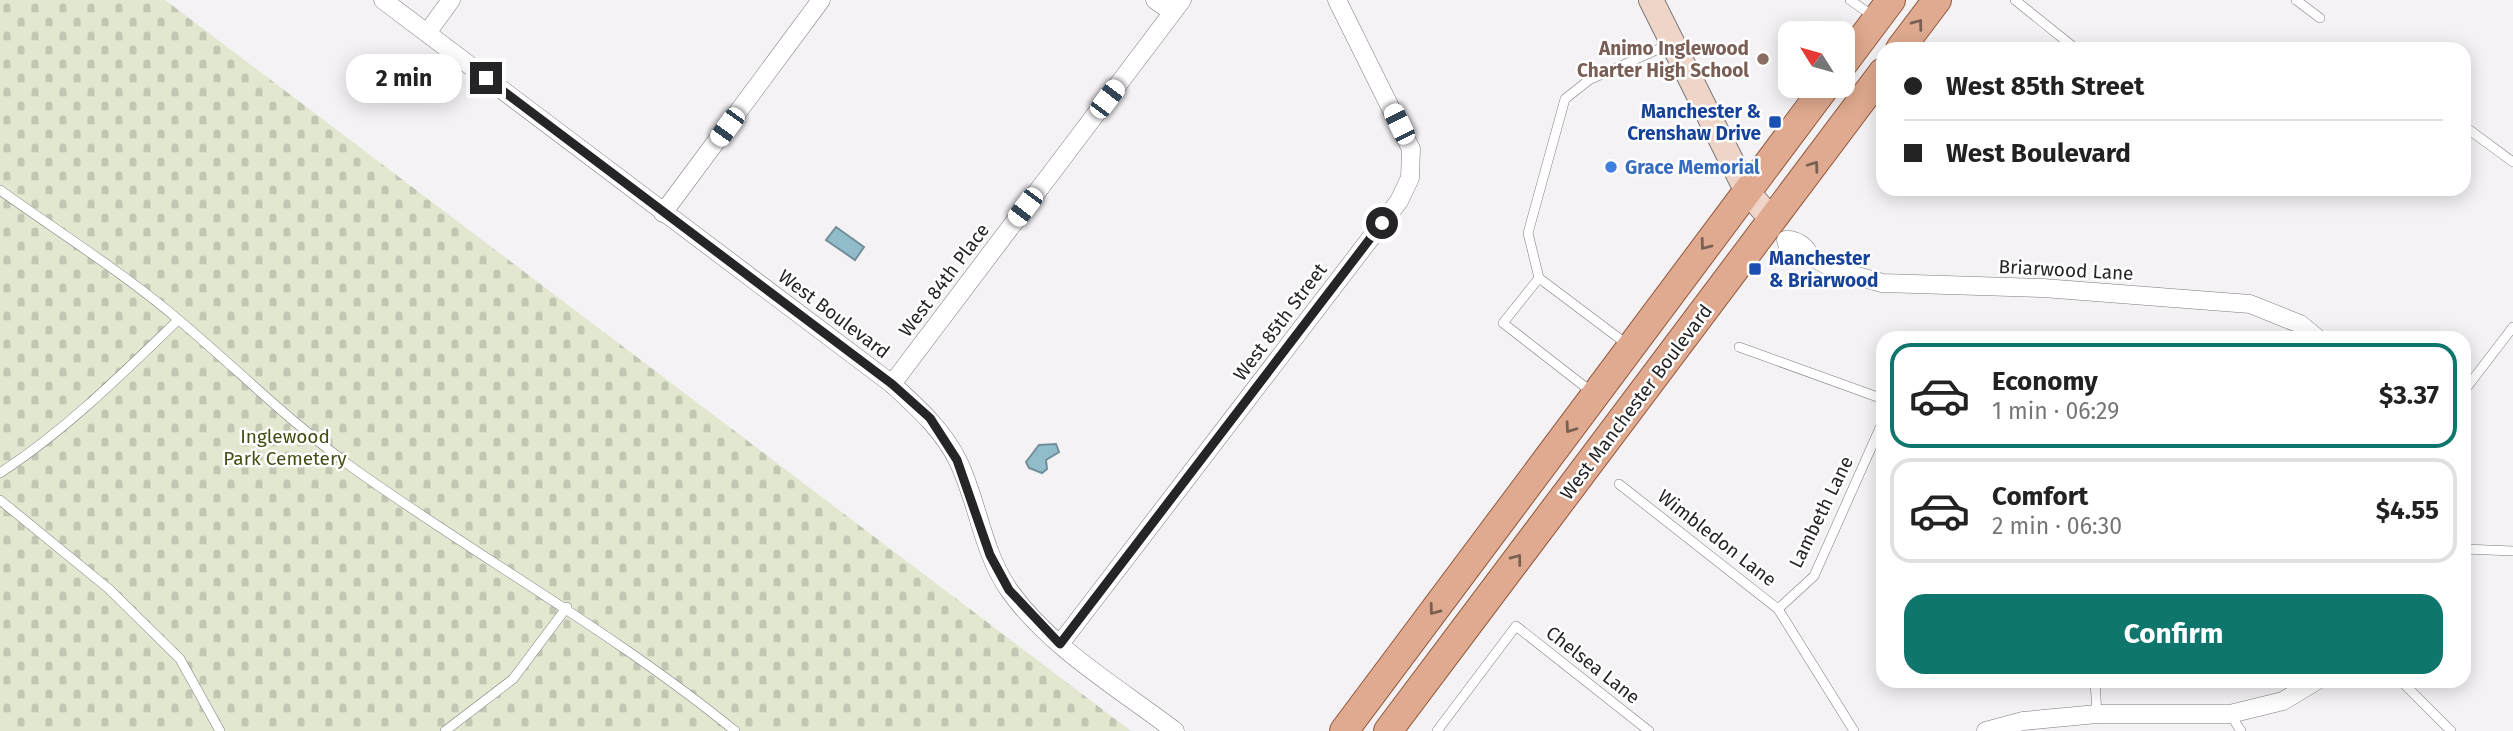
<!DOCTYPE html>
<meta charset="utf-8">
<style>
:root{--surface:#fff;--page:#f2f2f2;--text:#222;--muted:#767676;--line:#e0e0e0;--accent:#0f766e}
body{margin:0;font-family:"Fira Sans",sans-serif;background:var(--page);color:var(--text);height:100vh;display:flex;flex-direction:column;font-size:26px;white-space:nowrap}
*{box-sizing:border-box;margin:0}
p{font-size:23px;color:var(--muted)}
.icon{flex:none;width:38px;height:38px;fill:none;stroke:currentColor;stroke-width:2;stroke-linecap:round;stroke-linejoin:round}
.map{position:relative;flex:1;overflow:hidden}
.side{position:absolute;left:1876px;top:331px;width:595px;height:357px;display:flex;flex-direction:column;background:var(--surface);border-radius:21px;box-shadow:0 4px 18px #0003}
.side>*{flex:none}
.guide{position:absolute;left:1876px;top:42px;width:595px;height:154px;border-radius:21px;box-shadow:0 4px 18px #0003;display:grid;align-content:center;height:154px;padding:0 28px;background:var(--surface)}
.needle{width:46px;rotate:307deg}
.controls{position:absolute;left:1778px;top:21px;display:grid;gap:14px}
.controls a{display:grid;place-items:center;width:77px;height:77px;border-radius:14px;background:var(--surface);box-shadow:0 4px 18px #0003;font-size:35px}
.end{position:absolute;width:32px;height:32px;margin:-16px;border:9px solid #252426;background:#fff;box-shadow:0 0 0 4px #fff}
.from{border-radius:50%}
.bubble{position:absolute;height:49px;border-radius:21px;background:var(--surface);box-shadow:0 4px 18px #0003;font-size:23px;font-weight:700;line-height:49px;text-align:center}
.car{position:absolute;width:21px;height:42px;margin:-21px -10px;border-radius:9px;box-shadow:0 0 5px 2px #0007;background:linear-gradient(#fff 24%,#345 0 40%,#fff 0 76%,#345 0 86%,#fff 0)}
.guide b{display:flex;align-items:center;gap:24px;height:66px;font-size:26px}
.guide b+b{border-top:2px solid var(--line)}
.guide i{width:18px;height:18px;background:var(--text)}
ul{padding:12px 0 0;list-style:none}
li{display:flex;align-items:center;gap:21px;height:105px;margin:0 14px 10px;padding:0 14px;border:4px solid var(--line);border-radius:21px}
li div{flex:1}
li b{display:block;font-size:26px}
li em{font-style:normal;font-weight:700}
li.on{border-color:var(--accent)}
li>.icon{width:63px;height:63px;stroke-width:1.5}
.cta{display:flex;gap:14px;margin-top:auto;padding:14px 28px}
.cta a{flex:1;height:80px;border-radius:21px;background:var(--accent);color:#fff;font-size:28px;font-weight:700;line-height:80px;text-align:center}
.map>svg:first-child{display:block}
</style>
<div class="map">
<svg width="2513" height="731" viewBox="0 0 2513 731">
<defs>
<pattern id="cemetery-stones" width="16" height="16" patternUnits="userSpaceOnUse" patternTransform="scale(1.75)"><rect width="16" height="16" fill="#e1e8cf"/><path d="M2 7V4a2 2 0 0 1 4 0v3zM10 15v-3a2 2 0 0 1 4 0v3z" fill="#c1c7b2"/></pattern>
</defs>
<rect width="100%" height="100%" fill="#f4f2f5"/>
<path fill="url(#cemetery-stones)" d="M0 0H165L1131 731H0Z"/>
<g fill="#91bdcb" stroke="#718f9a" stroke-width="2">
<path d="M836 227 864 247 855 260 826 240Z"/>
<path d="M1056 444 1059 452 1046 460 1047 469 1042 473 1029 468 1026 462 1039 445Z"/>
</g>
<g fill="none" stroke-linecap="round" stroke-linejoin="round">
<g stroke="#7c7a7d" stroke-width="10">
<g id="service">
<path d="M1850 0 1873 16"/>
<path d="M2015 0 2076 49"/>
<path d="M2296 0 2320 18"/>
<path d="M2464 126 2513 162"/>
<path d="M0 190C60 233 124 273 180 321 238 370 291 423 353 468 479 558 615 633 735 731"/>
<path d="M1539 278 1503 323 1593 393"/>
<path d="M1628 345 1539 278 1528 233 1565 99 1589 80 1670 44"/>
<path d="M1739 347 1883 399"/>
<path d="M2464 391 2513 327"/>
<path d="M0 473C66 430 122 374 178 320"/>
<path d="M1619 484 1778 609 1854 731"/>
<path d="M0 500 109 589 180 659 220 731"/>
<path d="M2464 549 2513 551"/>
<path d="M1778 609 1814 576 1883 421"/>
<path d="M2095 681 2097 714"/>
<path d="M2401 681 2451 731"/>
<path d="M2230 714 2241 731"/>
<path d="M445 731 513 679 567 607"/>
<path d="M1437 731 1516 626 1649 731"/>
</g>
</g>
<g stroke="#7c7a7d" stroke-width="19">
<g id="minor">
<path d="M383 0 892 384C917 407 943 430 958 461 978 502 982 551 1009 590 1050 648 1119 688 1175 731"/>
<path d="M1155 0 1172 12"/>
<path d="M427 33 451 0"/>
<path d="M663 213 821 0"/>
<path d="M1810 256 1803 257 1788 247 1786 240C1796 239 1806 246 1810 256L1836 270 1882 283 2043 288 2250 304 2300 324 2317 338"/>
<path d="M892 384 1182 0"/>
<path d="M1060 644 1399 201 1410 178 1411 149 1337 0"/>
<path d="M1986 731 2023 721 2097 714H2230L2283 701 2316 681"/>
</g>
</g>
<g stroke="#7c7a7d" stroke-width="26">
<path id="secondary" d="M1651 0 1746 190 1773 221"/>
</g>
<g stroke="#90573a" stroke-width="30">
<g id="primary">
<path d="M1900 49 1937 0"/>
<path d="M1843 64 1891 0"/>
<path d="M1344 731 1826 86"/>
<path d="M1388 731 1883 72"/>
</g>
</g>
<use href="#service" stroke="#fff" stroke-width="9"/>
<use href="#minor" stroke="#fff" stroke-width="18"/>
<use href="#secondary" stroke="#efd5c7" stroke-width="24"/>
<use href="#primary" stroke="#dfaa8f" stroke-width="28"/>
</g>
<defs><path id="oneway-chevron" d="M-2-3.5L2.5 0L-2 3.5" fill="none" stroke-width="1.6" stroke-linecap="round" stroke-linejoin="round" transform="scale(1.75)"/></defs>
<g stroke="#796055">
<use href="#oneway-chevron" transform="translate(1918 24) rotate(-53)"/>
<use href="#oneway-chevron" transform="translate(1814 166) rotate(-54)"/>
<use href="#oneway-chevron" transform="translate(1705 245) rotate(127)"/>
<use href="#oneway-chevron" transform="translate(1570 428) rotate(126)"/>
<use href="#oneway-chevron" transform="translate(1517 559) rotate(-53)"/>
<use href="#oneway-chevron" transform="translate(1434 610) rotate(127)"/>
</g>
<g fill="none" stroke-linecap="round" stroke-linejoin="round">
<path stroke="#252426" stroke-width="9" d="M486 78 892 384 930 418 957 460 990 555 1009 590 1060 644 1382 223"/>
</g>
<circle fill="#8d6e63" stroke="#fff" stroke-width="2.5" cx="1763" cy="59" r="7"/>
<g fill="#1a4fb4" stroke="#fff" stroke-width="2.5">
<rect x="1768" y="115" width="14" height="14" rx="3.5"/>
<rect x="1748" y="262" width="14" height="14" rx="3.5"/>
</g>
<circle fill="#3f7fe0" stroke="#fff" stroke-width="2.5" cx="1611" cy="167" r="7"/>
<g text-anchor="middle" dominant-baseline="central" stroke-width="5" stroke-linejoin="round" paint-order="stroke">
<g font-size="19" font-weight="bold" fill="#785e54" stroke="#fff" text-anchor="end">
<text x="1749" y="48">Animo Inglewood<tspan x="1749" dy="22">Charter High School</tspan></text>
</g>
<g font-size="19" font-weight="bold" fill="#164399" stroke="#fff" text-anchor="end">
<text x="1761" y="111">Manchester &amp;<tspan x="1761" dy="22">Crenshaw Drive</tspan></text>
<text x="1769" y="258" text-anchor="start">Manchester<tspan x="1769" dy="22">&amp; Briarwood</tspan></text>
</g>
<g font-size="19" font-weight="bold" fill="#366cbe" stroke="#fff" text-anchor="start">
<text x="1625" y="167">Grace Memorial</text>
</g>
<g font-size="19" fill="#252426" stroke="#fff">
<text transform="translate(2066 270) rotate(3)">Briarwood Lane</text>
<text transform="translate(944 280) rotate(-53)">West 84th Place</text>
<text transform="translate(834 314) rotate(37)">West Boulevard</text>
<text transform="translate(1280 322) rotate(-53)">West 85th Street</text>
<text transform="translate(1636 402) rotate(-53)">West Manchester Boulevard</text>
<text transform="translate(1821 512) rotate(-64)">Lambeth Lane</text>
<text transform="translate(1717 538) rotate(38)">Wimbledon Lane</text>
<text transform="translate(1593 665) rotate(38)">Chelsea Lane</text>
</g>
<g font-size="19" fill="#424e14" stroke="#fff">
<text x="285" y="436">Inglewood<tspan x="285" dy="22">Park Cemetery</tspan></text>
</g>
</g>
</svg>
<div class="controls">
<a><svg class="needle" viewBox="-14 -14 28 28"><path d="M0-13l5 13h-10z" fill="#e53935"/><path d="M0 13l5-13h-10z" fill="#767676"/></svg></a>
</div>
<i class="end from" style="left:1382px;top:223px"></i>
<i class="end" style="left:486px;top:78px"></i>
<div class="bubble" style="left:346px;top:54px;width:116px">2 min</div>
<i class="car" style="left:1107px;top:99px;rotate:37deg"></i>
<i class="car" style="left:1399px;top:124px;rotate:334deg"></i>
<i class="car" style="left:727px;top:127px;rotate:216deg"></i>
<i class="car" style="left:1025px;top:207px;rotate:217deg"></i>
<div class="guide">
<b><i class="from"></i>West 85th Street</b>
<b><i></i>West Boulevard</b>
</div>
<section class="side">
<ul>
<li class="on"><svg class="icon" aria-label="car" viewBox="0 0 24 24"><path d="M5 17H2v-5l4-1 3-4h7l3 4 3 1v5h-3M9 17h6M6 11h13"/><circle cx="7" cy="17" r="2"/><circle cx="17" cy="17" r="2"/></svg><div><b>Economy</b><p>1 min · 06:29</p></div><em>$3.37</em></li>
<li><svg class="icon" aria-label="car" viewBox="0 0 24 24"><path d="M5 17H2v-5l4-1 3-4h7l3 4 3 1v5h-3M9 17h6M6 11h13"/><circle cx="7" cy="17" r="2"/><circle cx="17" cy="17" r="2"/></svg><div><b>Comfort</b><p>2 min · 06:30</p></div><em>$4.55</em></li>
</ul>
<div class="cta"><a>Confirm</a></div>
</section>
</div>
